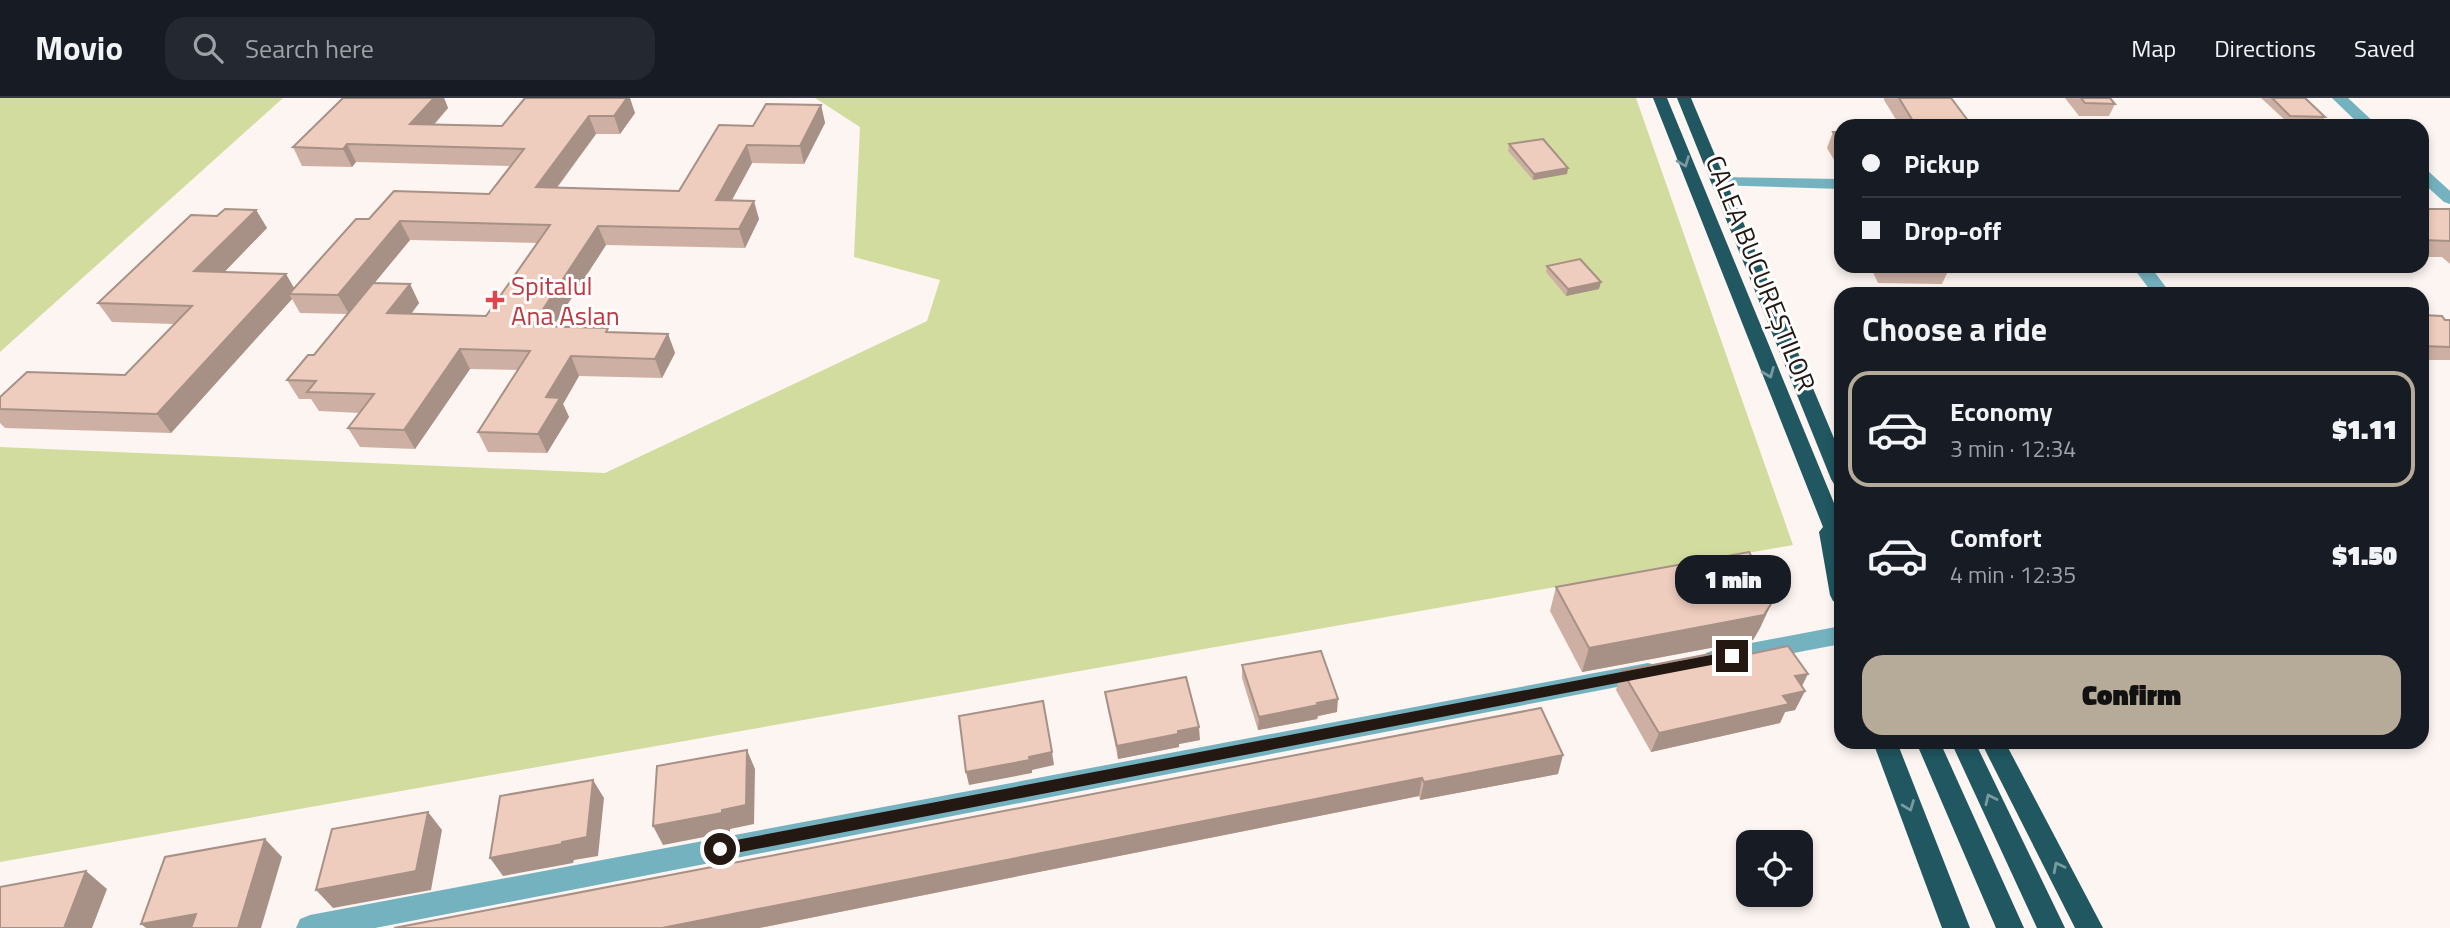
<!DOCTYPE html>
<meta charset="utf-8">
<style>
:root{--surface:#171b24;--page:#242831;--text:#f1f3f6;--muted:#9ea1a6;--line:#363941;--accent:#b6ab98}
body{margin:0;font-family:"Titillium Web",sans-serif;background:var(--page);color:var(--text);height:100vh;display:flex;flex-direction:column;font-size:26px;white-space:nowrap}
*{box-sizing:border-box;margin:0}
p{font-size:23px;color:var(--muted)}
.icon{flex:none;width:38px;height:38px;fill:none;stroke:currentColor;stroke-width:2;stroke-linecap:round;stroke-linejoin:round}
.map{position:relative;flex:1;overflow:hidden}
.panel{position:absolute;left:1834px;top:189px;width:595px;height:462px;display:flex;flex-direction:column;background:var(--surface);border-radius:21px;box-shadow:0 4px 10px #0003}
.panel>*{flex:none}
.hud{position:absolute;left:1834px;top:21px;width:595px;height:154px;border-radius:21px;box-shadow:0 4px 10px #0003;display:grid;align-content:center;height:154px;padding:0 28px;background:var(--surface)}
.buttons{position:absolute;left:1736px;top:732px;display:grid;gap:14px}
.buttons a{display:grid;place-items:center;width:77px;height:77px;border-radius:14px;background:var(--surface);box-shadow:0 4px 10px #0003;font-size:35px}
.end{position:absolute;width:32px;height:32px;margin:-16px;border:9px solid #231812;background:#fff;box-shadow:0 0 0 4px #fff}
.from{border-radius:50%}
.bubble{position:absolute;height:49px;border-radius:21px;background:var(--surface);box-shadow:0 4px 10px #0003;font-size:23px;font-weight:800;line-height:49px;text-align:center}
.hud b{display:flex;align-items:center;gap:24px;height:66px;font-size:26px}
.hud b+b{border-top:2px solid var(--line)}
.hud i{width:18px;height:18px;background:var(--text)}
ul{padding:0;list-style:none}
li{display:flex;align-items:center;gap:21px;height:116px;margin:0 14px 10px;padding:0 14px;border:4px solid transparent;border-radius:21px}
li div{flex:1}
li b{display:block;font-size:26px}
li em{font-style:normal;font-weight:800}
li.active{border-color:var(--accent)}
li>.icon{width:63px;height:63px;stroke-width:1.5}
h2{padding:0 28px;font-size:32px;line-height:84px}
.button{display:flex;gap:14px;margin-top:auto;padding:14px 28px}
.button a{flex:1;height:80px;border-radius:21px;background:var(--accent);color:#111;font-size:28px;font-weight:800;line-height:80px;text-align:center}
header{display:flex;align-items:center;gap:42px;box-sizing:border-box;height:98px;padding:0 35px;background:var(--surface);border-bottom:2px solid var(--line)}
header strong{font-size:33px}
nav{display:flex;gap:38px;margin-inline-start:auto;font-size:24px}
.search{width:490px;height:63px;background:var(--page);display:flex;align-items:center;gap:18px;box-sizing:border-box;padding:0 24px;border-radius:21px;color:var(--muted);font-size:26px}
.map>svg:first-child{display:block}
</style>
<header>
<strong>Movio</strong>
<div class="search"><svg class="icon" aria-label="search" viewBox="0 0 24 24"><circle cx="10" cy="10" r="6"/><path d="M15 15l6 6"/></svg>Search here</div>
<nav><a>Map</a><a>Directions</a><a>Saved</a></nav>
</header>
<div class="map">
<svg width="2450" height="830" viewBox="0 0 2450 830">
<rect width="100%" height="100%" fill="#fcf5f1"/>
<g fill="#d3dc9f">
<path d="M0 0H283L0 254Z"/>
<path d="M815 0H1636L1793 447 0 764V349L605 375 927 223 940 182 854 159 860 29Z"/>
</g>
<g fill="none" stroke-linecap="round" stroke-linejoin="round">
<g fill="#74b2bf" fill-rule="evenodd">
<path d="M2332 0H2348L2378 28H2361Z"/>
<path d="M2422 71 2428 73 2450 93V106L2444 104 2422 84Z"/>
<path d="M1720 79 1841 81V91L1714 87 1712 84Z"/>
<path d="M2132 168H2150L2171 196H2153Z"/>
<path d="M1841 528V546L1714 570 1706 567 1702 561 1706 555 1714 552Z"/>
<path d="M1648 565 1656 567 1660 574 1656 581 1648 583 375 830H296L300 821 310 817Z"/>
</g>
<g fill="#205761" fill-rule="evenodd">
<path d="M1653 0H1667L1841 422V505L1833 503 1830 497 1819 434 1823 429Z"/>
<path d="M1677 0H1691L1841 357V388L1834 386 1831 381Z"/>
<path d="M1873 644H1897L1970 830H1942Z"/>
<path d="M1916 644H1940L2024 830H1996Z"/>
<path d="M1951 644H1975L2065 830H2037Z"/>
<path d="M1981 644H2005L2103 830H2075Z"/>
</g>
</g>
<g fill="#cdb0a3" fill-rule="evenodd">
<path d="M343 0H444L448 10 434 27 502 28 525 0 635 15 620 36H596L557 90 679 93 753 28 821 7 825 25 804 66 752 65 732 102 759 121 745 150 606 147 553 229 610 234 668 236 675 255 662 280 579 278 563 306 569 319 547 355 488 354 478 334 518 272 470 271 415 351 360 349 348 330 360 315 319 313 311 301H299L287 282 314 257 348 216 300 215 292 201 171 335 5 330 0 325V299L125 277 174 226 112 224 98 205 217 118 256 112 267 130 224 174 295 190 369 121 489 96 510 68 356 64 352 69 302 68 293 49ZM410 142 537 145 486 218 411 216 419 205 410 186 374 185Z"/>
<path d="M1884 0H1951L1972 28H1900L1884 2Z"/>
<path d="M2065 0H2110L2115 6 2109 18H2079Z"/>
<path d="M2261 0H2305L2325 19 2321 25 2287 24Z"/>
<path d="M1833 34H1841V74L1827 50Z"/>
<path d="M1509 46 1568 70 1567 76 1533 82 1508 53Z"/>
<path d="M2422 111H2450V166L2442 159H2422Z"/>
<path d="M1547 168 1599 191 1566 198 1546 174Z"/>
<path d="M1870 168H1945L1948 173 1942 186 1878 185Z"/>
<path d="M2422 217 2450 222V262H2422Z"/>
<path d="M1556 489 1771 506 1760 530 1753 542 1582 574 1550 513Z"/>
<path d="M1746 549 1742 558 1802 588 1805 593 1795 612 1785 614 1780 625 1651 654 1616 592 1622 573Z"/>
<path d="M1242 567 1337 614 1318 618 1317 621 1258 632 1242 580Z"/>
<path d="M1105 594 1200 642 1179 646V649L1118 661 1107 607Z"/>
<path d="M1541 610 1558 676 1420 702 1419 698 759 830H394Z"/>
</g>
<g fill="#a79085">
<path d="M434 0H444L448 10 418 44 410 26Z"/>
<path d="M627 0H630L635 15 620 36 614 18Z"/>
<path d="M821 7 825 25 804 66 800 48Z"/>
<path d="M589 18 596 36 543 108 536 89Z"/>
<path d="M347 46 356 64 352 69 343 51Z"/>
<path d="M747 47 752 65 722 120 716 102Z"/>
<path d="M1568 70 1567 76 1533 82 1534 76Z"/>
<path d="M754 103 759 121 745 150 739 131Z"/>
<path d="M256 112 267 130 207 192 194 173Z"/>
<path d="M400 123 410 142 349 216 338 197Z"/>
<path d="M598 128 606 147 541 247 532 228Z"/>
<path d="M286 176 297 195 289 196 292 201 171 335 157 316Z"/>
<path d="M1601 184 1599 191 1566 198 1568 191Z"/>
<path d="M410 186 419 205 397 235 387 215Z"/>
<path d="M668 236 675 255 662 280 655 261Z"/>
<path d="M460 251 470 271 415 351 404 332Z"/>
<path d="M571 258 579 278 563 306 569 319 547 355 538 336 546 299Z"/>
<path d="M1771 506 1760 530 1753 542 1582 574 1589 550Z"/>
<path d="M1808 576 1799 594 1805 593 1795 612 1785 614 1780 625 1651 654 1659 635 1795 578Z"/>
<path d="M1338 601 1337 614 1318 618 1317 621 1258 632 1259 619Z"/>
<path d="M1199 629 1200 642 1179 646V649L1118 661 1117 648 1178 633Z"/>
<path d="M747 652 755 671 754 726 730 731V734L663 747 653 728 722 712Z"/>
<path d="M1052 654 1054 667 1032 672V675L969 687 966 674Z"/>
<path d="M1563 657 1558 676 1420 702 1424 684Z"/>
<path d="M1422 680 1419 698 759 830H662Z"/>
<path d="M593 682 604 700 598 758 574 762 573 765 503 778 490 760Z"/>
<path d="M428 714 442 732 431 792 333 810 316 792Z"/>
<path d="M265 741 282 759 261 830H238Z"/>
<path d="M86 773 107 791 92 830H64Z"/>
<path d="M196 816 211 830H146L141 826Z"/>
</g>
<g fill="#eecdbe" stroke="#a79085" stroke-width="2">
<path d="M343 0H434L410 26 502 28 525 0H627L614 18H589L536 89 679 93 719 27 753 28 766 6 821 7 800 48 747 47 716 102 754 103 739 131 598 128 532 228 608 230 606 234 668 236 655 261 571 258 546 299 560 300 538 336 478 334 530 253 460 251 404 332 348 330 374 296 307 294 316 283 287 282 308 257H314L373 185 410 186 387 215 486 218 550 127 400 123 338 197 289 196 356 121H369L394 93 489 96 524 51 347 46 343 51 293 49Z"/>
<path d="M1899 0H1951L1972 28H1916Z"/>
<path d="M2081 0H2110L2115 6 2085 5Z"/>
<path d="M2272 0H2305L2325 19 2290 18Z"/>
<path d="M1833 34H1841V47Z"/>
<path d="M1543 41 1568 70 1534 76 1509 46Z"/>
<path d="M225 111 256 112 194 173 286 176 157 316 0 311V299L27 274 125 277 192 208 98 205 191 117 217 118Z"/>
<path d="M2422 111H2450V143L2422 142Z"/>
<path d="M1580 161 1601 184 1568 191 1547 168Z"/>
<path d="M1882 168H1945L1948 173 1884 172Z"/>
<path d="M2422 217 2442 218 2445 222H2450V249L2422 248Z"/>
<path d="M1749 454 1769 488 1771 506 1764 517 1589 550 1556 489Z"/>
<path d="M1788 548 1808 576 1795 578 1805 593 1783 598 1789 606 1659 635 1622 573 1746 549 1740 558Z"/>
<path d="M1321 553 1338 601 1317 605 1318 607 1259 619 1242 567Z"/>
<path d="M1186 579 1199 629 1178 633V636L1117 648 1105 594Z"/>
<path d="M1043 603 1052 654 1029 659 1030 662 966 674 959 618Z"/>
<path d="M1541 610 1563 657 1424 684 1422 680 662 830H394Z"/>
<path d="M747 652 746 707 722 712V715L653 728 657 668Z"/>
<path d="M593 682 587 739 562 744V746L490 760 500 698Z"/>
<path d="M428 714 416 773 316 792 332 731Z"/>
<path d="M265 741 238 830H191L196 816 141 826 165 759Z"/>
<path d="M86 773 64 830H0V789Z"/>
</g>
<defs><path id="oneway-chevron" d="M-2-3.5L2.5 0L-2 3.5" fill="none" stroke-width="1.6" stroke-linecap="round" stroke-linejoin="round" transform="scale(1.75)"/></defs>
<g stroke="#799aa0">
<use href="#oneway-chevron" transform="translate(1684 64) rotate(69)"/>
<use href="#oneway-chevron" transform="translate(1769 275) rotate(68)"/>
<use href="#oneway-chevron" transform="translate(1990 701) rotate(-115)"/>
<use href="#oneway-chevron" transform="translate(1909 708) rotate(69)"/>
<use href="#oneway-chevron" transform="translate(2058 769) rotate(-117)"/>
</g>
<path fill="#231812" d="M1732 553 1738 558 1732 563 720 758 713 751 720 745Z"/>
<path fill="#e0444e" stroke="#fff" stroke-width="2.5" d="M491.5 191.5h7v7h7v7h-7v7h-7v-7h-7v-7h7z"/>
<g text-anchor="middle" dominant-baseline="central" stroke-width="6" stroke-linejoin="round" paint-order="stroke">
<g font-size="26" fill="#231812" stroke="#fff">
<text transform="translate(1761 175) rotate(68)">CALEA BUCUREȘTILOR</text>
</g>
<g font-size="26" fill="#be3a42" stroke="#fff" text-anchor="start">
<text x="511" y="187">Spitalul<tspan x="511" dy="30">Ana Aslan</tspan></text>
</g>
</g>
</svg>
<div class="buttons">
<a><svg class="icon" aria-label="locate" viewBox="0 0 24 24"><circle cx="12" cy="12" r="6"/><path d="M12 2v4M12 18v4M2 12h4M18 12h4"/></svg></a>
</div>
<i class="end from" style="left:720px;top:751px"></i>
<i class="end" style="left:1732px;top:558px"></i>
<div class="bubble" style="left:1675px;top:457px;width:116px">1 min</div>
<div class="hud">
<b><i class="from"></i>Pickup</b>
<b><i></i>Drop-off</b>
</div>
<section class="panel">
<h2>Choose a ride</h2>
<ul>
<li class="active"><svg class="icon" aria-label="car" viewBox="0 0 24 24"><path d="M5 17H2v-5l4-1 3-4h7l3 4 3 1v5h-3M9 17h6M6 11h13"/><circle cx="7" cy="17" r="2"/><circle cx="17" cy="17" r="2"/></svg><div><b>Economy</b><p>3 min · 12:34</p></div><em>$1.11</em></li>
<li><svg class="icon" aria-label="car" viewBox="0 0 24 24"><path d="M5 17H2v-5l4-1 3-4h7l3 4 3 1v5h-3M9 17h6M6 11h13"/><circle cx="7" cy="17" r="2"/><circle cx="17" cy="17" r="2"/></svg><div><b>Comfort</b><p>4 min · 12:35</p></div><em>$1.50</em></li>
</ul>
<div class="button"><a>Confirm</a></div>
</section>
</div>
